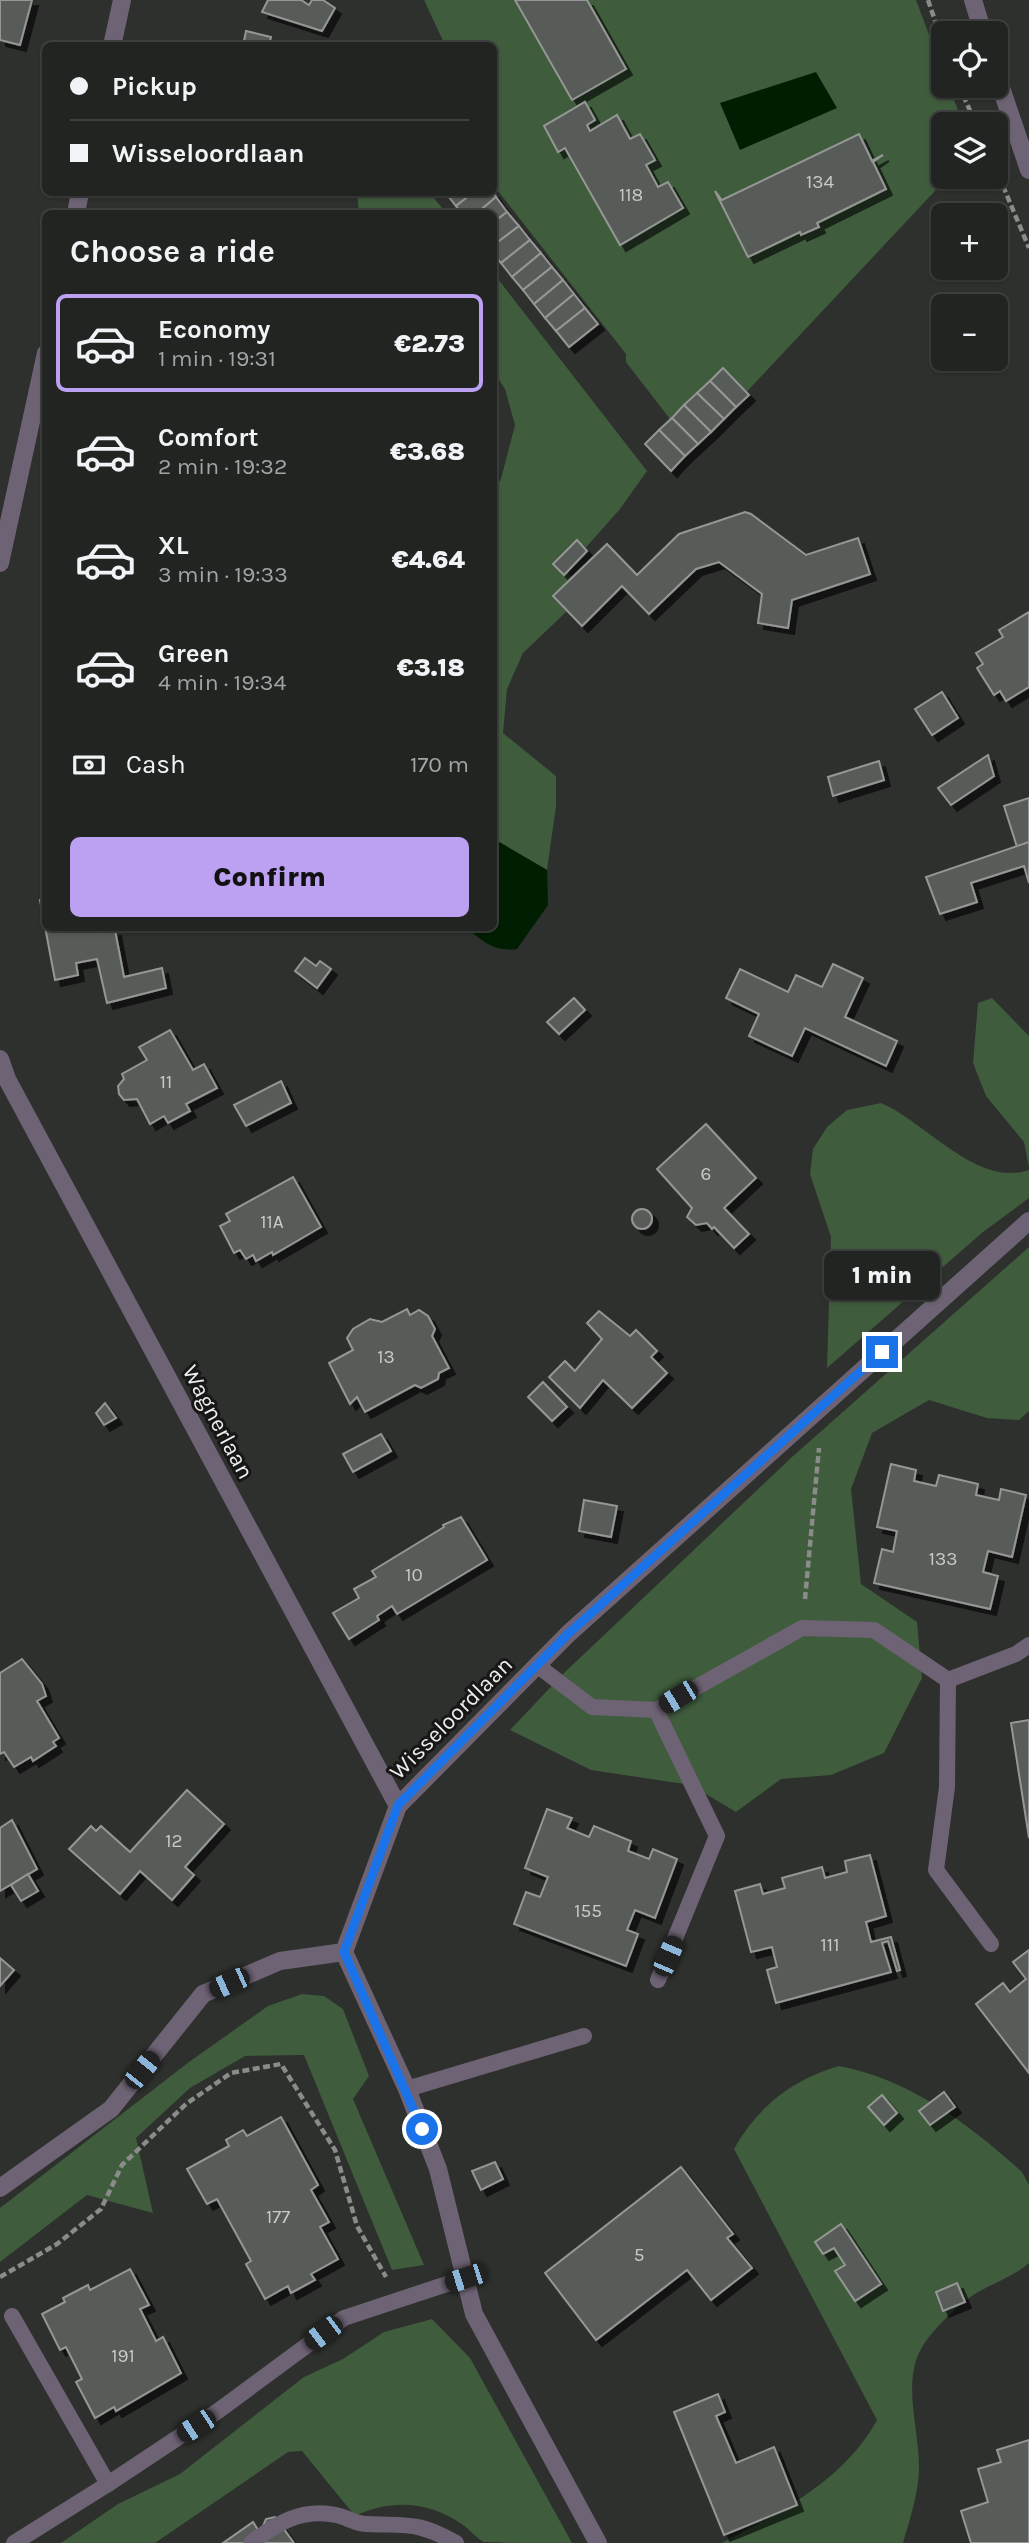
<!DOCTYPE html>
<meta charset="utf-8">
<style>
:root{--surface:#222422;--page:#2a2c2a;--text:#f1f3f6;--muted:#a2a4a5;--line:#3f4140;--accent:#bca0f2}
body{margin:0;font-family:Karla,sans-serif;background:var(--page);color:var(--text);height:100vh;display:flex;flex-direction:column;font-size:26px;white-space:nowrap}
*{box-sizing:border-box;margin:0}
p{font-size:23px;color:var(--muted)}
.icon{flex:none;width:38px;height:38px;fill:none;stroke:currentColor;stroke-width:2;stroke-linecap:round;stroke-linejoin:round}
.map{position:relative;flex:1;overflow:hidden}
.details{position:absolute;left:42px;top:210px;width:455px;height:721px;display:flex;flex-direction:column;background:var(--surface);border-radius:10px;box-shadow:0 2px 5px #0004,0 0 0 2px var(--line)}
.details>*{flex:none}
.banner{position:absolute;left:42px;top:42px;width:455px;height:154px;border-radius:10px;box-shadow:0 2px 5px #0004,0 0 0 2px var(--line);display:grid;align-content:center;height:154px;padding:0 28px;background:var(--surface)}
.tools{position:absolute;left:931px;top:21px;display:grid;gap:14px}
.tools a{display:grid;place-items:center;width:77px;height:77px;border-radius:10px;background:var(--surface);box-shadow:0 2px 5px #0004,0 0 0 2px var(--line);font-size:35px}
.end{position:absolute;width:32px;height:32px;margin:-16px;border:9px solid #1a73e8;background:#fff;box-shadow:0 0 0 4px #fff}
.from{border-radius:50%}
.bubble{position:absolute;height:49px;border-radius:10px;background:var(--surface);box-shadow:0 2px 5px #0004,0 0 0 2px var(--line);font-size:23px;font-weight:800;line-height:49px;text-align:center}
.car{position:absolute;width:21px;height:42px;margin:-21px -10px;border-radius:9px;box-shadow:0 0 5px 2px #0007;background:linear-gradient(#222 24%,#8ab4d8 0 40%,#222 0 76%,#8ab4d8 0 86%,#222 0)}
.banner b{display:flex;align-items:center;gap:24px;height:66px;font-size:26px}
.banner b+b{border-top:2px solid var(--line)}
.banner i{width:18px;height:18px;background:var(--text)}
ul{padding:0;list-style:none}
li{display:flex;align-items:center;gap:21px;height:98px;margin:0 14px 10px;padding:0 14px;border:4px solid transparent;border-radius:10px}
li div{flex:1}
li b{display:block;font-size:26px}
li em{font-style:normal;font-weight:800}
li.selected{border-color:var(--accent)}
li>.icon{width:63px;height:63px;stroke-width:1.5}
h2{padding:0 28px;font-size:32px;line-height:84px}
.pay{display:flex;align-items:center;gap:18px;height:77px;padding:0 28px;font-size:26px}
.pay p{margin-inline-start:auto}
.action{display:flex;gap:14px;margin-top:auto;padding:14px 28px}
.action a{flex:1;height:80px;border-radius:10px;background:var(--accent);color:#111;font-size:28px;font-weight:800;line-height:80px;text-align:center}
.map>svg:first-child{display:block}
</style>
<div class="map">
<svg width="1029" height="2543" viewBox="0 0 1029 2543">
<defs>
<filter id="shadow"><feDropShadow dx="6" dy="6" stdDeviation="0" flood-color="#0009"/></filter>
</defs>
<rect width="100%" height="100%" fill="#2d302d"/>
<g fill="#3f5c3d">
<path d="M424 0H916L943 72V86H949L963 124H943V177H948L693 449 626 362V354L494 186V46L445 45Z"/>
<path d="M357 193H430L446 213H359Z"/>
<path d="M494 274 647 471 620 509 565 571 587 592 523 653 507 689 503 733 556 776V806L547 870 494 839V491L501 479 515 425 505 389 494 372Z"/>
<path d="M992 998 1029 1036V1167L1024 1142 986 1096 973 1063 978 1003Z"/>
<path d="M881 1103C926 1122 977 1188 1029 1170V1198L983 1232 827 1368 831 1237 810 1174 813 1149 827 1127 847 1110Z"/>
<path d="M1029 1247V1411L1019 1420 987 1418 929 1400 872 1433 851 1489 861 1584 917 1622 922 1678 884 1753 831 1775 781 1779 736 1812 691 1785 591 1770 510 1730 564 1673 792 1457Z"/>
<path d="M302 1994 324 1996 343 2009 369 2076 353 2099 424 2265 392 2270 304 2055 245 2056 190 2088 136 2138 153 2213 87 2195 0 2262V2208L189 2062 268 2006Z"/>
<path d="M839 2066C910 2079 970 2125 1022 2172L1029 2185V2263C1011 2279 988 2284 969 2298 954 2309 934 2329 924 2344 900 2380 920 2429 919 2470 918 2495 910 2519 903 2543H722C781 2512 844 2480 877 2420L734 2149C757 2107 793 2079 839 2066Z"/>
<path d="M432 2319 470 2358 572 2543C555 2543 496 2543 484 2542 477 2539 470 2530 463 2525 429 2501 391 2499 355 2516L302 2451 288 2452 155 2543H61L118 2504 180 2474 304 2377 343 2359 384 2332Z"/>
</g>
<g fill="#001e01">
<path d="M816 72 837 108 740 150 720 103Z"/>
<path d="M494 839 547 870 548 905 517 949C495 952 483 942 467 928H494Z"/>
</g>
<g fill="#595b58" stroke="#949794" stroke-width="2" filter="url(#shadow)">
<path d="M0 0H32L20 45 0 40Z"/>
<path d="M268 0H301L309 5 312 0H323L335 8 322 31 262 12Z"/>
<path d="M515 0H587L626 69 572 100Z"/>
<path d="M246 31 271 37 269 46H243Z"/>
<path d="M585 102 595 120 587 125 590 131 617 115 630 139 640 134 655 160 646 165 658 187 668 182 683 208 620 245 565 148 558 152 544 126Z"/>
<path d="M859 134 872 161 883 155 873 162 886 189 817 223 819 227 801 235 800 232 748 257 715 191 722 200Z"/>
<path d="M445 192H474L456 206Z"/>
<path d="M474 192H493L496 197 476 214H462L456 206Z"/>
<path d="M496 197 507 212 494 222V214H476Z"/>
<path d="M507 212 519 226 494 245V222Z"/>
<path d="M519 226 530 240 501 263 494 254V245Z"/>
<path d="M530 240 541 253 512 277 501 263Z"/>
<path d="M541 253 552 267 523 290 512 277Z"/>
<path d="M552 267 563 280 534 304 523 290Z"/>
<path d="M563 280 574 294 545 318 534 304Z"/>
<path d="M574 294 585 308 556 331 545 318Z"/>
<path d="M585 308 598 324 569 347 556 331Z"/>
<path d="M723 368 749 395 736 407 710 381Z"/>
<path d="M710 381 736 407 724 419 697 393Z"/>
<path d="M697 393 724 419 711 432 684 405Z"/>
<path d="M684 405 711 432 698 444 672 418Z"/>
<path d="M672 418 698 444 685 456 659 430Z"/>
<path d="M659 430 685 456 671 471 645 444Z"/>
<path d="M745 512 751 514 806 555 858 538 870 574 792 600 788 628 758 623 762 594 719 562 696 569 649 614 622 586 582 626 553 596 607 544 637 575 679 534Z"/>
<path d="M577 540 587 551 564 575 553 564Z"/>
<path d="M1029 612V687L1006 701 1000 691 994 695 977 668 983 664 976 653 1003 637 999 630Z"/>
<path d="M942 692 958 718 932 735 915 709Z"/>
<path d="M988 755 994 776 951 805 938 788Z"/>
<path d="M879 761 884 780 833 796 828 777Z"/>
<path d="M1029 798V842L1017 847 1004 806Z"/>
<path d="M1029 842V883L1024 866 971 883 977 902 940 914 926 877Z"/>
<path d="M46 899V928H103L104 932 115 930 124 977 162 968 166 988 107 1003 97 959 76 963 78 975 55 980 40 900Z"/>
<path d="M305 958 316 966 320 961 331 969 317 988 295 971Z"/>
<path d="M833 964 863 978 845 1017 897 1041 886 1066 805 1028 792 1056 749 1036 759 1014 726 998 740 969 788 992 796 975 822 987Z"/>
<path d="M574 998 585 1010 559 1034 547 1022Z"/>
<path d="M170 1030 193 1070 204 1064 217 1088 186 1104 190 1111 168 1123 164 1116 150 1124 137 1099 124 1100 119 1094 118 1086 124 1079 122 1074 147 1060 139 1047Z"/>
<path d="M281 1081 291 1103 246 1126 234 1105Z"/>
<path d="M706 1124 756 1178 724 1208 749 1234 734 1248 714 1227 712 1229 707 1223 696 1225 687 1217 692 1208 657 1169Z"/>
<path d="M293 1177 321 1227 273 1255 272 1252 256 1261 253 1255 246 1259 240 1250 234 1253 220 1226 230 1221 226 1214Z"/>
<circle cx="642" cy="1219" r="10"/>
<path d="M407 1309 410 1315 419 1310 428 1316 435 1329 432 1336 449 1368 439 1373 438 1379 421 1388 415 1385 365 1412 357 1397 350 1404 329 1363 353 1350 347 1338 353 1329 370 1319 382 1322Z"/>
<path d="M599 1311 630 1336 636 1330 657 1351 651 1357 667 1373 632 1408 603 1380 580 1408 549 1377 565 1361 575 1371 602 1339 587 1323Z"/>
<path d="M543 1382 567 1407 552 1421 528 1397Z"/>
<path d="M105 1403 116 1418 104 1425 96 1413Z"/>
<path d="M381 1434 391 1451 353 1472 343 1454Z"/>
<path d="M891 1464 916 1470 914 1481 936 1486 939 1475 978 1484 976 1495 999 1500 1001 1489 1026 1495 1012 1557 988 1551 983 1572 998 1576 990 1609 874 1583 882 1549 893 1552 897 1531 877 1527Z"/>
<path d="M584 1500 617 1506 611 1537 579 1531Z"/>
<path d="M461 1517 487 1560 397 1614 392 1606 377 1616 379 1620 349 1639 333 1613 359 1598 354 1589 376 1577 372 1571 444 1527 443 1525Z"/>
<path d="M22 1659 42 1684 46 1696 37 1701 59 1738 53 1742 56 1746 33 1761 31 1757 14 1767 4 1752 0 1754V1673Z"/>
<path d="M1029 1720V1838L1011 1723Z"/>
<path d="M187 1790 224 1824 185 1867 194 1875 172 1900 140 1871 120 1894 69 1849 91 1826 96 1831 101 1826 130 1852Z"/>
<path d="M547 1809 572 1818 567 1828 589 1837 594 1826 631 1841 628 1851 649 1859 653 1849 677 1859 655 1918 635 1910 627 1930 638 1934 626 1966 514 1924 526 1892 540 1897 548 1877 525 1868Z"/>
<path d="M12 1820 37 1869 0 1891V1828Z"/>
<path d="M870 1855 886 1916 866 1922 871 1942 891 1937 900 1970 897 1971 888 1941 882 1943 891 1972 776 2003 767 1970 777 1967 772 1947 751 1952 735 1891 760 1884 763 1894 785 1888 782 1878 822 1867 825 1878 847 1872 845 1861Z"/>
<path d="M28 1874 38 1891 21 1901 11 1885Z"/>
<path d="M1029 1950V2073L976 2004 1003 1983 1010 1992 1026 1979 1013 1962Z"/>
<path d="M0 1958 14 1970 0 1986Z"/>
<path d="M944 2092 955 2107 930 2125 919 2111Z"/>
<path d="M882 2095 897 2113 884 2125 868 2107Z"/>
<path d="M281 2117 318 2185 311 2190 329 2222 320 2227 338 2259 311 2274 315 2280 291 2293 288 2286 265 2299 246 2264 251 2261 217 2199 207 2204 187 2169 229 2146 226 2140 243 2130 247 2136Z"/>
<path d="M495 2162 503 2179 481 2190 472 2171Z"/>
<path d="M681 2167 733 2234 727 2238 752 2268 711 2300 687 2270 596 2340 545 2273Z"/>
<path d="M841 2224 881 2284 855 2301 835 2271 845 2265 834 2248 823 2254 815 2242Z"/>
<path d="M130 2269 149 2305 140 2309 156 2341 163 2337 181 2373 116 2411 114 2407 95 2418 76 2382 82 2379 66 2347 60 2350 42 2314 65 2302 63 2298 88 2285 90 2290Z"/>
<path d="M957 2283 965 2302 943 2311 936 2292Z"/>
<path d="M718 2394 725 2412 716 2416 736 2463 774 2447 797 2505 724 2535 674 2412Z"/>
<path d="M1029 2440V2543H971L961 2511 988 2502 978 2469 1001 2462 997 2450Z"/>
<path d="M275 2517 294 2543H223L253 2522 260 2533 266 2519Z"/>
</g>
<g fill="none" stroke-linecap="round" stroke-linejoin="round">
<g stroke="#898c89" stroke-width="4.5" stroke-dasharray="7 3.5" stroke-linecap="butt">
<path d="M928 0 943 44"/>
<path d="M959 86 976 124"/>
<path d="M1003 186 1029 248"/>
<path d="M805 1599 819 1448"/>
<path d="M0 2277 57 2244 101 2209 122 2165 186 2104 231 2073 281 2064 335 2150 357 2226 386 2277"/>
</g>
<g stroke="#6e6374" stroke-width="16">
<path d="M538 1666 592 1707 656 1710 717 1836 658 1980"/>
<path d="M948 1680 1016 1654 1029 1645"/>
<path d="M656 1710 802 1628 874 1630 948 1680 947 1787 936 1870 991 1944"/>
<path d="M407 2089 584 2036"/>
<path d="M12 2316 108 2484 14 2543"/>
<path d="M108 2484 218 2411 344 2318 465 2278"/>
<path d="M251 2543C277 2523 302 2508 336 2515 346 2517 356 2524 367 2524 408 2526 417 2521 456 2543"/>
</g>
<g stroke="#6e6374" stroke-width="18">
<path d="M112 46 122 0"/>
<path d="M76 214 80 192"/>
<path d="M0 563 46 353"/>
<path d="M0 1059 7 1079 398 1806"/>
<path d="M344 1952 407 2089 438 2169 474 2314 598 2543"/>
<path d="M0 2188 111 2109 203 1994 280 1961 344 1952 398 1806 568 1634 1029 1221"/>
</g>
<g stroke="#6e6374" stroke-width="18">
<path d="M973 0 983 33"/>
<path d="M996 73 1029 170"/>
</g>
</g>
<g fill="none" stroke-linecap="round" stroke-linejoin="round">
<path stroke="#1a73e8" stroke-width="9" d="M422 2129 344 1952 398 1805 568 1634 882 1352"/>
</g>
<g text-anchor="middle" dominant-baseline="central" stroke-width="6" stroke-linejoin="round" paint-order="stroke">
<g font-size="19" fill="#c8cac8">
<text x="820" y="182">134</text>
<text x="631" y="195">118</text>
<text x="166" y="1082">11</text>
<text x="706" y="1174">6</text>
<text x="272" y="1222">11A</text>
<text x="386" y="1357">13</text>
<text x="943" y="1559">133</text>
<text x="414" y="1575">10</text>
<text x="174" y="1841">12</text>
<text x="588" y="1911">155</text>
<text x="830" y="1945">111</text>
<text x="278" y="2217">177</text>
<text x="639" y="2255">5</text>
<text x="123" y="2356">191</text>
</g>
<g font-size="23" fill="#edefed" stroke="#161716">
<text transform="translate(218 1422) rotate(62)">Wagnerlaan</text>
<text transform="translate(451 1718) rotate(-45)">Wisseloordlaan</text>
</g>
</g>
</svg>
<div class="tools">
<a><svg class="icon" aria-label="locate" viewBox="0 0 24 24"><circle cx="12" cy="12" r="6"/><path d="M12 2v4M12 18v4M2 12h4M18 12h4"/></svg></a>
<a><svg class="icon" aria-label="layers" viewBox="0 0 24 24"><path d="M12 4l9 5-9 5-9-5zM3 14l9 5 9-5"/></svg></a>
<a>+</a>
<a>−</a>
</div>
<i class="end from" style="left:422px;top:2129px"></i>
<i class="end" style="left:882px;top:1352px"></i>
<div class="bubble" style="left:824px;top:1251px;width:116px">1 min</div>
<i class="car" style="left:678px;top:1697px;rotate:239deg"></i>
<i class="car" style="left:668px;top:1956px;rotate:23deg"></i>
<i class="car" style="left:229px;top:1983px;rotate:246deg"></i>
<i class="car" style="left:142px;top:2070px;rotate:39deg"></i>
<i class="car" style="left:465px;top:2278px;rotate:252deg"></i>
<i class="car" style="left:323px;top:2333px;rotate:233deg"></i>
<i class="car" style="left:196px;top:2426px;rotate:237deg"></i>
<div class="banner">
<b><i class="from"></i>Pickup</b>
<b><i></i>Wisseloordlaan</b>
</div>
<section class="details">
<h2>Choose a ride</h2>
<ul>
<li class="selected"><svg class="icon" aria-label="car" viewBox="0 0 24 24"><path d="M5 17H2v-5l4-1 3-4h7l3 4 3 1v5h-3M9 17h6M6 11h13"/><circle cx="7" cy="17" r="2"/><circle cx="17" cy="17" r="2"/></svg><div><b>Economy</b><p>1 min · 19:31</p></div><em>€2.73</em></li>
<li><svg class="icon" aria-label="car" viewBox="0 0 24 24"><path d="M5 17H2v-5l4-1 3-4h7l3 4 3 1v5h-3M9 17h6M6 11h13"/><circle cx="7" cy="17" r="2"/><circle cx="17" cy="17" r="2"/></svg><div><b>Comfort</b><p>2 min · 19:32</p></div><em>€3.68</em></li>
<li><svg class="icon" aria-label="car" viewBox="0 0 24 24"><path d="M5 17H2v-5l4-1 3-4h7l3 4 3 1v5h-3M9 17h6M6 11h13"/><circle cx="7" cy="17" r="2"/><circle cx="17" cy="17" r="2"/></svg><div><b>XL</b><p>3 min · 19:33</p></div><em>€4.64</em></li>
<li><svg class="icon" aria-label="car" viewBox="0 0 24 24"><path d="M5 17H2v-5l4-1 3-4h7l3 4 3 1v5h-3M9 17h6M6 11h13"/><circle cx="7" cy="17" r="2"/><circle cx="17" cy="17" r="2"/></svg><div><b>Green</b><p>4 min · 19:34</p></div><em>€3.18</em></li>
</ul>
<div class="pay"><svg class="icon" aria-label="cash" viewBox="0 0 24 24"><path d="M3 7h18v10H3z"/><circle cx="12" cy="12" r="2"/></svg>Cash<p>170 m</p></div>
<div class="action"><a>Confirm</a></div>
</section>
</div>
